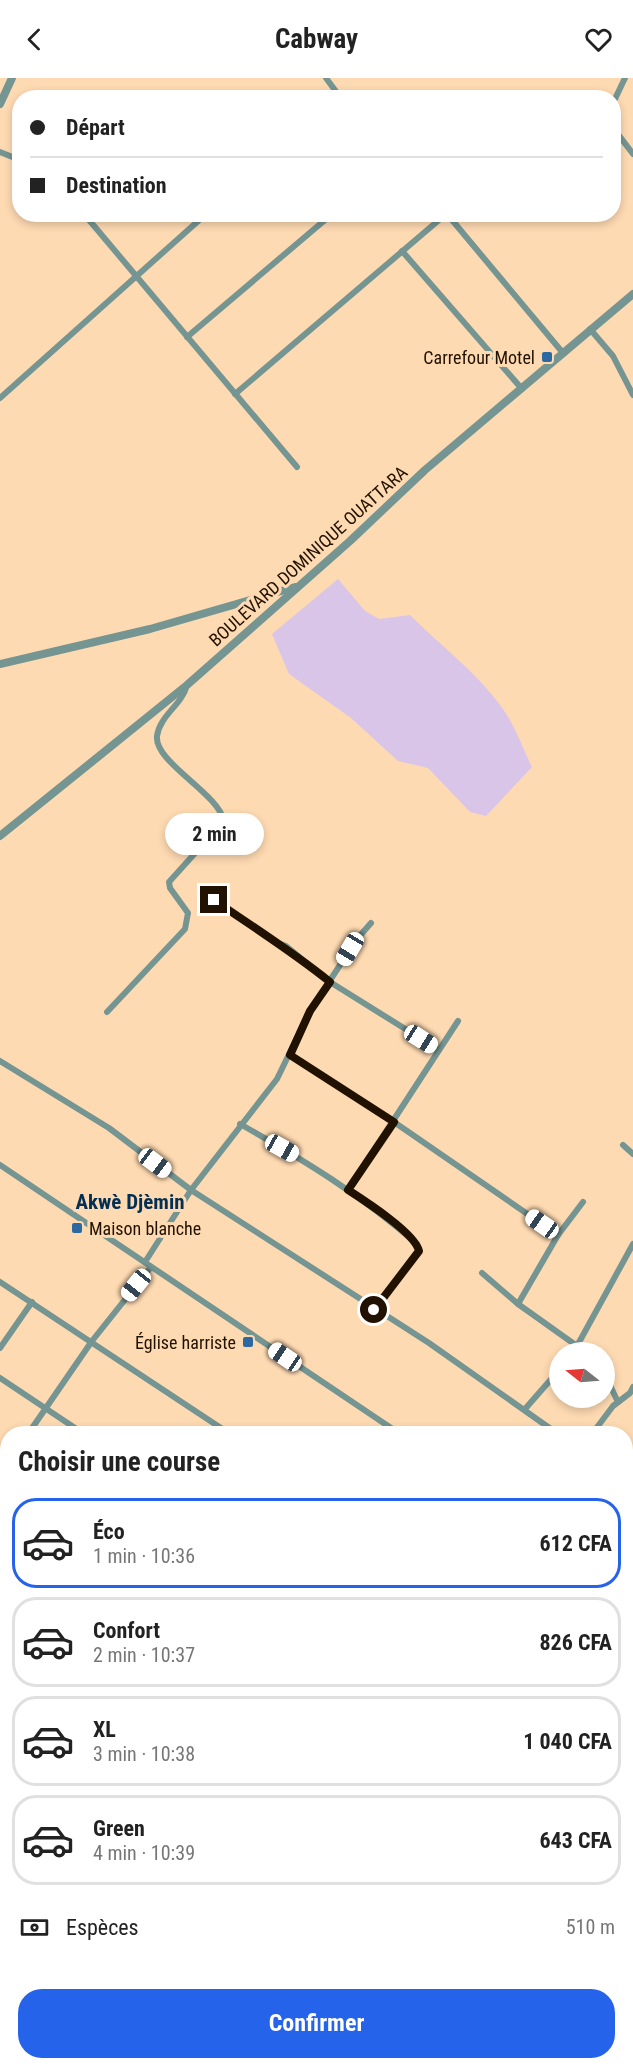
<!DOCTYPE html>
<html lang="fr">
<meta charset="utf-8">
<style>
:root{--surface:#fff;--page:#f2f2f2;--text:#222;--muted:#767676;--line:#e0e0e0;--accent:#2563eb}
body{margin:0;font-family:"Roboto Condensed",sans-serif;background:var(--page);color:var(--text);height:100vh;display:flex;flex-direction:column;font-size:22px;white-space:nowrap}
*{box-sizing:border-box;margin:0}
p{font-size:20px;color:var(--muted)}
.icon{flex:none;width:33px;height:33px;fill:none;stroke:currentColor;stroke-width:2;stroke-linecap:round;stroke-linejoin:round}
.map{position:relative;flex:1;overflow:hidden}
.sheet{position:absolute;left:0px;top:1348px;width:633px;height:644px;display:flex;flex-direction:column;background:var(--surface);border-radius:24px 24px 0 0;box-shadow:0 3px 9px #0003}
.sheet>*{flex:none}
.banner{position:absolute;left:12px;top:12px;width:609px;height:132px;border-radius:24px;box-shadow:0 3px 9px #0003;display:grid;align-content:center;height:132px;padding:0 18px;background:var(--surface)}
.needle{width:39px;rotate:287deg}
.buttons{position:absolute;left:549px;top:1264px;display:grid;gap:12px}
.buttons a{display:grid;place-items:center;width:66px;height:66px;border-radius:50%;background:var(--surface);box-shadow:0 3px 9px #0003;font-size:30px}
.end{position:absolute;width:27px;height:27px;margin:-14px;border:8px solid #211101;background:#fff;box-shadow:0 0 0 3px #fff}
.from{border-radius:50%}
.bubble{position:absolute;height:42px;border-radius:21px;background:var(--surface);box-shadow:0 3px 9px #0003;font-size:20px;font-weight:700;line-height:42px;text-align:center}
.car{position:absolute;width:18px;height:36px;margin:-18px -9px;border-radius:8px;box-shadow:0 0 4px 2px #0007;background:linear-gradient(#fff 24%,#345 0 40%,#fff 0 76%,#345 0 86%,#fff 0)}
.banner b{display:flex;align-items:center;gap:21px;height:57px;font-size:22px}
.banner b+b{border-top:2px solid var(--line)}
.banner i{width:15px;height:15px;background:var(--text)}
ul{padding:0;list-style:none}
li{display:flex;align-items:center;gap:18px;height:90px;margin:0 12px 9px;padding:0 6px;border:3px solid var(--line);border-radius:24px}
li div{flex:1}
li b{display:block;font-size:22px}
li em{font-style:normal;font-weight:700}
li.selected{border-color:var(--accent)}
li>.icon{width:54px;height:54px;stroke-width:1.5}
h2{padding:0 18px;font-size:27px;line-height:72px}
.pay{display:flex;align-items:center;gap:15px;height:66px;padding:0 18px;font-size:22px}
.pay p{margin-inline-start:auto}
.button{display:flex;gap:12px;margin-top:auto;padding:12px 18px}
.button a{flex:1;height:69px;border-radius:24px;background:var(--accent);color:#fff;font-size:24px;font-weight:700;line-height:69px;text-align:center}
header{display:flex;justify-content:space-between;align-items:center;height:78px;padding:0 18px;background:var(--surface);font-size:27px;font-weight:700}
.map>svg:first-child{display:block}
</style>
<header><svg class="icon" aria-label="back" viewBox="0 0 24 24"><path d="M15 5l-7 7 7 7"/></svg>Cabway<svg class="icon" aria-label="heart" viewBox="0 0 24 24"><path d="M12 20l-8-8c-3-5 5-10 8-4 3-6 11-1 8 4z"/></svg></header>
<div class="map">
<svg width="633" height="1991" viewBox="0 0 633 1991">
<rect width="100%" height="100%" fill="#fedab2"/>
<path fill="#d8c5e8" d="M338 501 365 533 379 541 410 537C441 568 481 598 505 634 516 651 523 671 532 689L486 738 470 734 428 690 398 683 351 640 289 596 272 556Z"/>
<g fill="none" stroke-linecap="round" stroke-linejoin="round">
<g stroke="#759592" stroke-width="6">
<path d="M326 0 340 19"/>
<path d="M614 23 625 0"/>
<path d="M614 51 633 76"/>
<path d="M0 74 20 82"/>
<path d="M84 136 297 389"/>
<path d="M447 136 563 275"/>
<path d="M402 173 522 311"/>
<path d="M590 251 613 278 633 317"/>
<path d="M187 259 332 136"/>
<path d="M235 316 446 136"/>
<path d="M0 320 206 136"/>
<path d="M214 822 273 863 286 868 330 904 439 972"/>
<path d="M107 934 185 851 188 835 170 810 169 804 224 743C218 715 154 684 157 658 160 637 182 627 187 607"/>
<path d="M290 977 394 1044 558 1157"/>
<path d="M0 983 109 1050 191 1112 429 1265 558 1356"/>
<path d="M240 1046C302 1081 363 1118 417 1166L419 1173 374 1232"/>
<path d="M623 1067 633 1076"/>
<path d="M0 1087 400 1356"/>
<path d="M348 1112 458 943"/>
<path d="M145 1184 191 1112 277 1001 310 933 357 861 371 845"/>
<path d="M482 1195 518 1226 577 1268 571 1275"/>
<path d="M0 1204 230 1356"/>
<path d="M518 1226 558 1157 583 1124"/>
<path d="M0 1270 32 1224"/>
<path d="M584 1275 577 1268 633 1166"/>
<path d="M604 1295 618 1324"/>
<path d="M0 1300 84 1356"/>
<path d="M525 1331 560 1291"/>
<path d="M28 1356 92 1263 151 1189"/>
<path d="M592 1356 613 1328 630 1315 633 1309"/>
<path d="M2 1398 8 1389"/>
<path d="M626 1507 633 1513"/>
<path d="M626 1550 633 1538"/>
<path d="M626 1594 633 1600"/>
<path d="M0 1622 8 1631"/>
<path d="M626 1672 633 1661"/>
<path d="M0 1713 8 1707"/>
<path d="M626 1755 633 1760"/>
<path d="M0 1779 8 1802"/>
<path d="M626 1800 633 1789"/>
<path d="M626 1836 633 1840"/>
<path d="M67 1984 69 1991"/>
<path d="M488 1984 497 1991"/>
<path d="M139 1991 142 1984"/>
<path d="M241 1991 244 1984"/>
<path d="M292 1991 298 1986 310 1991"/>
<path d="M345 1991 349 1984"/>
<path d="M575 1991 579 1984"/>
</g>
<g stroke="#759592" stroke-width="8">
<path d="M0 26 12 0"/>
<path d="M0 586 150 551 295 509"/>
<path d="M0 758 187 607 350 463 425 392 633 216"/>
</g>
</g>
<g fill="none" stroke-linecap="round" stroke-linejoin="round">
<path stroke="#211101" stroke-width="8" d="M214 822C253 849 293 874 330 904L310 933 290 977 394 1044 348 1112C365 1123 415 1155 419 1173L374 1232"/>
</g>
<g fill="#2d69a0" stroke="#fedab2" stroke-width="2">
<rect x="541" y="273" width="12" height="12" rx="3"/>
<rect x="71" y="1144" width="12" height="12" rx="3"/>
<rect x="242" y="1258" width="12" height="12" rx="3"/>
</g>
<g text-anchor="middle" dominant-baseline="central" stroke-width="6" stroke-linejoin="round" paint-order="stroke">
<g font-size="18" fill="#211101" stroke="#fedab2" text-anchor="end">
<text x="535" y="279">Carrefour Motel</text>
<text x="89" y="1150" text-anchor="start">Maison blanche</text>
<text x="236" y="1264">Église harriste</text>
</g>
<g font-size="18" fill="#211101" stroke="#fedab2">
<text transform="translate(308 478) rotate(-42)">BOULEVARD DOMINIQUE OUATTARA</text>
</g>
<g font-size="21" font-weight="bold" fill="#022f53" stroke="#fedab2">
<text x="130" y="1124">Akwè Djèmin</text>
</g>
</g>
</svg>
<div class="buttons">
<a><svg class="needle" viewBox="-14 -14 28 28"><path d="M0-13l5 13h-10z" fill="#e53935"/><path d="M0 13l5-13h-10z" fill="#767676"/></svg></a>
</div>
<i class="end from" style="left:374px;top:1232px"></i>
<i class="end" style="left:214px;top:822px"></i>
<div class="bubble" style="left:165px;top:735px;width:99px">2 min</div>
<i class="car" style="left:350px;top:871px;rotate:211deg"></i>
<i class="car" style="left:421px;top:961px;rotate:122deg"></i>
<i class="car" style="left:282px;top:1070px;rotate:119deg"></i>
<i class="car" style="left:155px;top:1085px;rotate:127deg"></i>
<i class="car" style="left:542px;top:1146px;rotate:305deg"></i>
<i class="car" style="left:136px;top:1207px;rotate:219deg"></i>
<i class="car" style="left:285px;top:1279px;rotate:304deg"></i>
<div class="banner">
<b><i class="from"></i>Départ</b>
<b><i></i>Destination</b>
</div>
<section class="sheet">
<h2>Choisir une course</h2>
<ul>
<li class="selected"><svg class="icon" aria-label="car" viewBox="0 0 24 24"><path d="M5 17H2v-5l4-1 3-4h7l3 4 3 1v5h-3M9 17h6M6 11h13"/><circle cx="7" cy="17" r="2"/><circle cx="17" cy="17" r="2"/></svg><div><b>Éco</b><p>1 min · 10:36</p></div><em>612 CFA</em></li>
<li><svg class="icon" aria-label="car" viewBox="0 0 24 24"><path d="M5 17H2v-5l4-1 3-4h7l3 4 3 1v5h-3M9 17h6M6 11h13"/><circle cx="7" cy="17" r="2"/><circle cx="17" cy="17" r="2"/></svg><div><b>Confort</b><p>2 min · 10:37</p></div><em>826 CFA</em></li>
<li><svg class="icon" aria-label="car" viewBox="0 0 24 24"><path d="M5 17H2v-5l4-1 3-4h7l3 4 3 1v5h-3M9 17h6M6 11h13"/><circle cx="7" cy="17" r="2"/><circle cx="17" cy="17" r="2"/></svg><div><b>XL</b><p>3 min · 10:38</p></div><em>1 040 CFA</em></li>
<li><svg class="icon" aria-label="car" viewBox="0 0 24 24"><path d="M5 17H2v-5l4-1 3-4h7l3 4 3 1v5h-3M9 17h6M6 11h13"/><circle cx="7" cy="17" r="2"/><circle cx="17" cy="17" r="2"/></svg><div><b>Green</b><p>4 min · 10:39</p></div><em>643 CFA</em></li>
</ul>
<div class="pay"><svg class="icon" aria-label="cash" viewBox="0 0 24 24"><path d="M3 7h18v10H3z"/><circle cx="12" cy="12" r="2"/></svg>Espèces<p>510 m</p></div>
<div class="button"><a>Confirmer</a></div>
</section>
</div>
